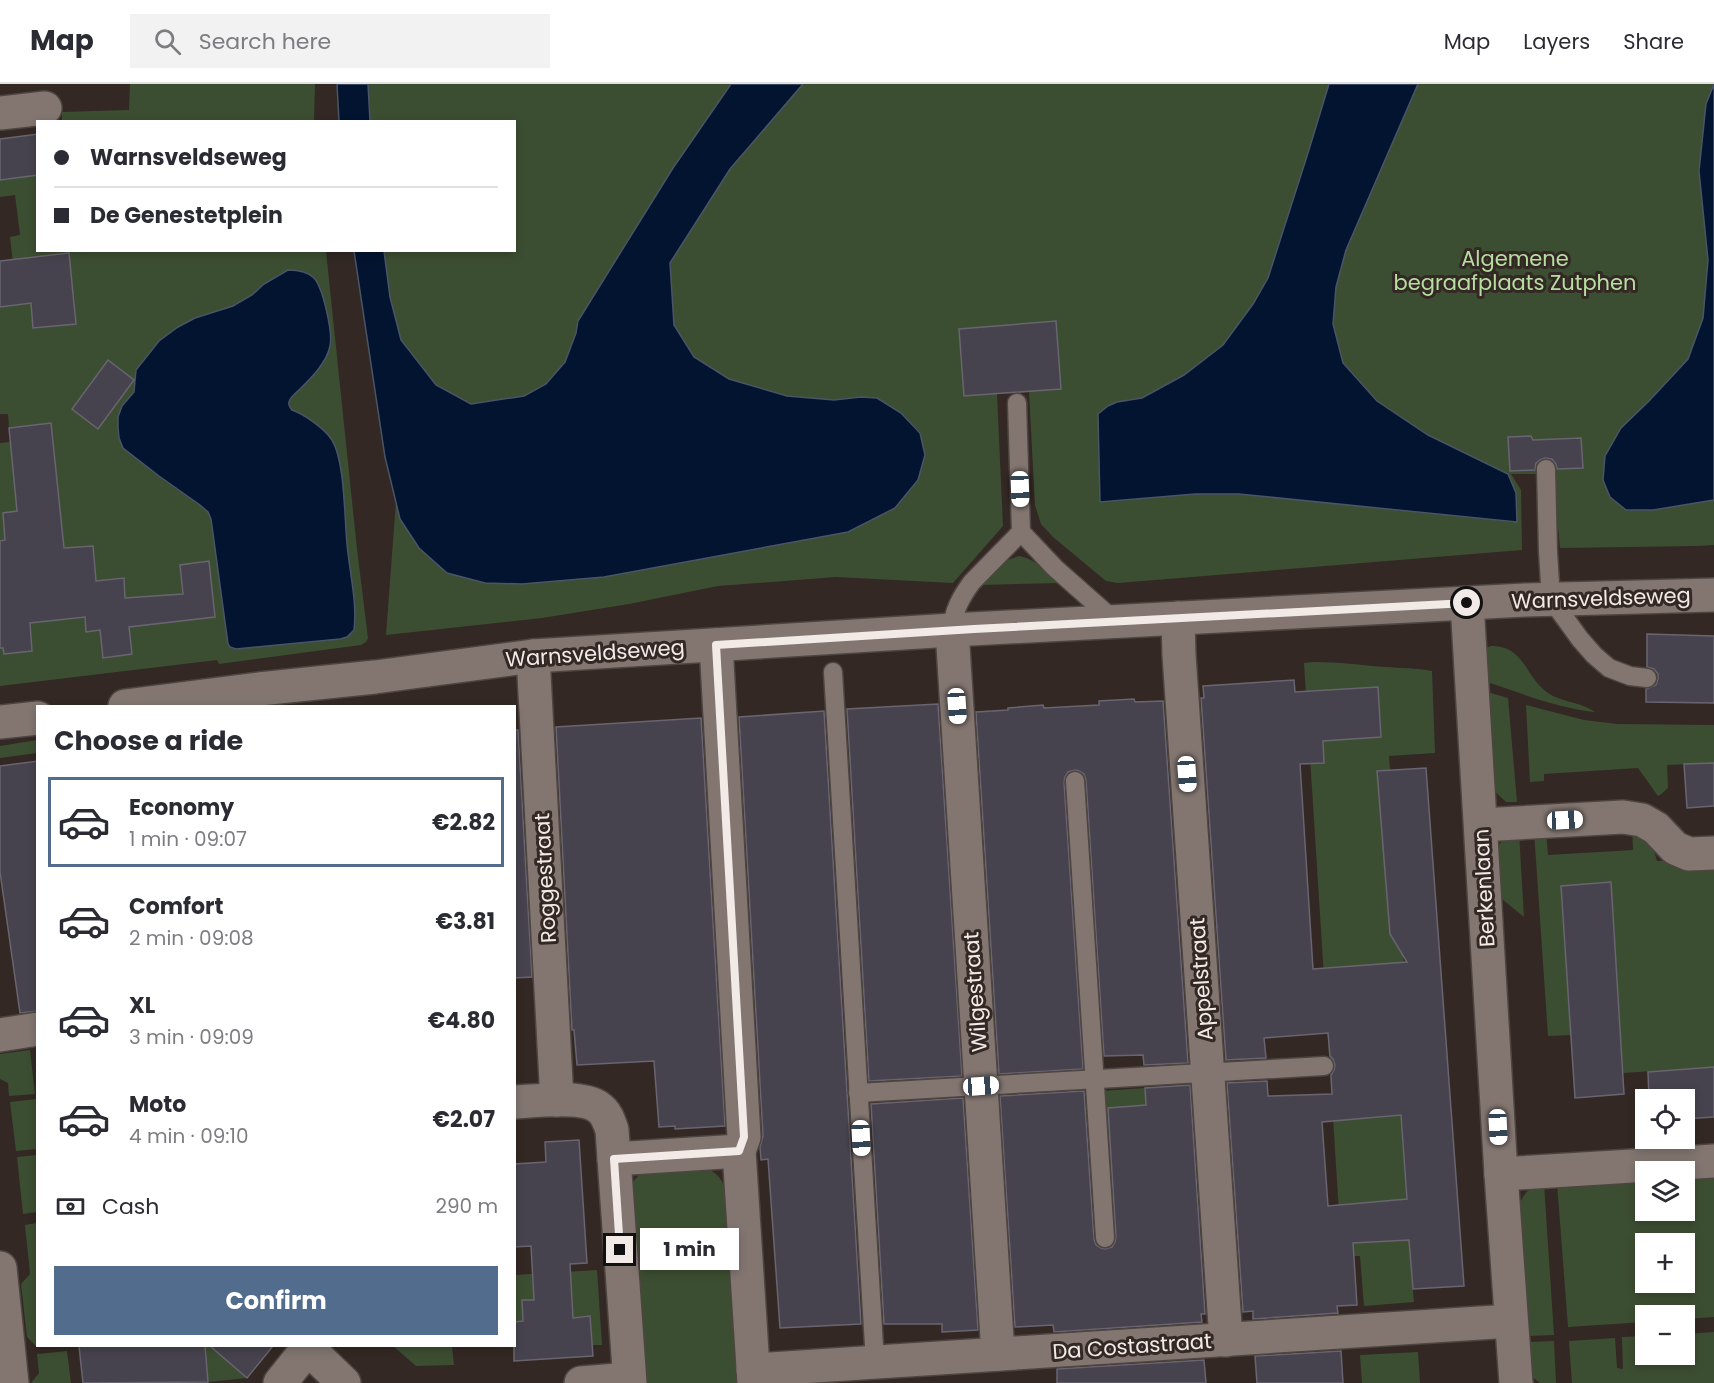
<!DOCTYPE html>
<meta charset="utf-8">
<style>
:root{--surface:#fff;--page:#f2f2f3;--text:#2b2b33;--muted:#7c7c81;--line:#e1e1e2;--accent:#526c8d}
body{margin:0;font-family:Poppins,sans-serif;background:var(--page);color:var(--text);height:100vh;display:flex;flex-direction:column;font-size:22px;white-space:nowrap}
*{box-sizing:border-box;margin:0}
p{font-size:20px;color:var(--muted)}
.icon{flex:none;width:33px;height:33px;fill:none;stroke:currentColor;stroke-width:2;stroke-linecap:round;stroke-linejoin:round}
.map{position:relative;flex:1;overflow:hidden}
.panel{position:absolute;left:36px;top:621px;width:480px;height:642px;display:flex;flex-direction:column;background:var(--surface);border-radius:0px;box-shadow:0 3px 9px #0003}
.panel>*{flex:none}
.banner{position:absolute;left:36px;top:36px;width:480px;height:132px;border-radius:0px;box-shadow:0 3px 9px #0003;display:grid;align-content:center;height:132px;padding:0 18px;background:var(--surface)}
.controls{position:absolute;left:1635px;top:1005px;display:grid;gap:12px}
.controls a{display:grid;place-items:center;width:60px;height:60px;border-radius:0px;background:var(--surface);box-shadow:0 3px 9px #0003;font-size:30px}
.end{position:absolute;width:27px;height:27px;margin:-14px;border:8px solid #f2eae7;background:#111;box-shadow:0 0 0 3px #111}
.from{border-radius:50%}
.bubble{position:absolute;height:42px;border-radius:0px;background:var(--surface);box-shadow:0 3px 9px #0003;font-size:20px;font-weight:700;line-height:42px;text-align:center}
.car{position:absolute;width:18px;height:36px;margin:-18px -9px;border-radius:8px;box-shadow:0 0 4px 2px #0007;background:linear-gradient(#fff 24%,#345 0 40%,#fff 0 76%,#345 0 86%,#fff 0)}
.banner b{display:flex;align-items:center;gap:21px;height:57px;font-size:22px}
.banner b+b{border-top:2px solid var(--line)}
.banner i{width:15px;height:15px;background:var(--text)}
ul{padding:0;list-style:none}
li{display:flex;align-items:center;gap:18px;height:90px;margin:0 12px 9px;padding:0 6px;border:3px solid transparent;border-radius:0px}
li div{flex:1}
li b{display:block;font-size:22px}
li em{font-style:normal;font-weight:700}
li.active{border-color:var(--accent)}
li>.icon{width:54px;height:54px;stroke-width:1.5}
h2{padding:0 18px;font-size:27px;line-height:72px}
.pay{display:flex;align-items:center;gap:15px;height:66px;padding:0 18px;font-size:22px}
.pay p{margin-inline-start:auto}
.action{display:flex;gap:12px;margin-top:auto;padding:12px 18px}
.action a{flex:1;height:69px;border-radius:0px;background:var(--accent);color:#fff;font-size:24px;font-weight:700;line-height:69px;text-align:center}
header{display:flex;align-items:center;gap:36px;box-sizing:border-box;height:84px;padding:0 30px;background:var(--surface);border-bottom:2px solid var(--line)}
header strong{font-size:28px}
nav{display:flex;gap:33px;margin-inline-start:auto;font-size:21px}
.search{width:420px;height:54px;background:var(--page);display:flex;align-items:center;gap:15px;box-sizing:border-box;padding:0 21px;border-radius:0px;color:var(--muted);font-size:22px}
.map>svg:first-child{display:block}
</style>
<header>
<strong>Map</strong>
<div class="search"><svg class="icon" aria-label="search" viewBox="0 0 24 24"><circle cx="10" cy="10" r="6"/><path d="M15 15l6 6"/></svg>Search here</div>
<nav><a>Map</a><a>Layers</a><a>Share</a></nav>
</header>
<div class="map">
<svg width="1714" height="1299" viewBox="0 0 1714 1299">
<rect width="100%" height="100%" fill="#332824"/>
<g fill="#3c4e31" fill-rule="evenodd">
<path d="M130 0H315L314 37H62V28L129 26Z"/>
<path d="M368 0H1713L1706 20 1699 87 1708 176 1703 234 1688 275 1649 317 1621 344 1603 396 1610 413 1653 426 1714 416V461L1697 462 1560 464 1553 390H1511L1521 406 1522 466 1118 499 1106 497 1053 453 1041 440 1035 421 1029 308 997 310 1003 442 953 499 836 493 718 502 629 520 542 534 386 551 396 417 400 435 925 371 920 348 901 329 877 314 861 313 834 316 787 312 729 295 694 273 565 278 546 300 524 312 471 320 436 301 401 256 390 213 384 167 514 166V38L370 37ZM1223 261 1343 279 1377 317 1428 351 1516 438 1239 410H1195L1117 318 1142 314 1184 291Z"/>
<path d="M37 91 38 166 326 167 357 465 368 554 366 558 361 561 219 580 217 576 0 602V564H3L4 570 32 567 30 539 83 519 86 547 100 546 103 574 132 570 129 543 140 513 125 514 124 494 96 497 93 462 64 464 60 423H54L37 341 9 343 8 330H0V223L14 189 10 153 20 151 15 111 0 113V96ZM69 169 71 195 58 196 55 171ZM280 190 326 226 330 255 294 311 290 315 289 321 292 326 298 328 337 367 345 422 347 468V553L236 565H233L228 560 211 435 208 428 200 421 159 392 124 364 119 354 122 322 134 308 136 286 159 257 178 243 195 234 233 222 252 211 264 200ZM74 210 76 240 34 244 31 214ZM108 276 134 296 97 344 72 325ZM209 477 215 533 186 536 180 481Z"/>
<path d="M10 358 12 372 17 371 14 400 17 427 5 456 0 457V359Z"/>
<path d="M1019 472C1036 475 1048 489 1060 499L979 501 1005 477Z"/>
<path d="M1491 562C1523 562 1524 588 1543 605 1558 619 1580 617 1595 628 1558 624 1520 609 1484 597L1483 565Z"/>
<path d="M1314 578C1338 578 1361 581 1385 583 1401 584 1416 584 1432 587L1435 669 1389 672 1412 995 1402 1052 1407 1115 1424 1185 1411 1186 1414 1218 1364 1222 1360 1172H1354L1355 1181 1240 1189 1340 1144 1304 579Z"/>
<path d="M1484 607 1508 614 1517 718H1506L1489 702Z"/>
<path d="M1526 621 1584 636 1617 640 1714 641V679L1667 681 1668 704 1660 711 1658 712 1638 684 1544 690V697L1530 698Z"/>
<path d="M37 656V669L0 674V662Z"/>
<path d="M1632 740 1647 742 1657 777 1714 775V983L1623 989 1611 798 1561 802 1571 951 1548 952 1534 747 1546 746 1548 771 1633 766Z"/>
<path d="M1519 749 1524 833 1497 811V764C1502 755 1510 752 1519 749Z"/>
<path d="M30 966 35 1010 9 1012 8 999 0 995V970Z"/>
<path d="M1146 1004 1156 1145 1110 1148 1101 1007Z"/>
<path d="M36 1015 38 1031 37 1065 16 1067 10 1018Z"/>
<path d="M37 1071V1128L23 1130 17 1073Z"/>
<path d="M707 1084C718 1090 722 1095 725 1106L739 1299H644L631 1100 639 1091 647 1087Z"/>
<path d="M1714 1088V1233L1685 1235 1684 1232H1646L1645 1238 1568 1243 1557 1099 1645 1093 1646 1126H1684L1685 1090ZM1646 1160H1684V1198H1646Z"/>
<path d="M1544 1100 1554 1251 1527 1252 1519 1122C1523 1109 1530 1103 1544 1100Z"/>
<path d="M37 1139 38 1262H52L37 1263 27 1253 21 1200 30 1190 25 1141Z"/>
<path d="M597 1186 602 1261H592L590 1232 515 1238V1191Z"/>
<path d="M1714 1248V1299H1572L1569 1257 1615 1254 1617 1284 1623 1285 1622 1253 1645 1252 1646 1270H1684L1685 1250Z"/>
<path d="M1554 1257 1556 1299H1540L1530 1291 1528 1258Z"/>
<path d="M205 1262H221L216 1267 247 1294 208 1298Z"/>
<path d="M393 1262H452L454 1281 416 1282Z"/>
<path d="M67 1267 71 1299H31L39 1289 37 1270Z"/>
<path d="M1418 1268 1420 1299H1362L1360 1271Z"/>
</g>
<g fill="#021430" stroke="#4a5467" stroke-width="1.5">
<path d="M337 0H368L370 37H339Z"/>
<path d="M731 0H803L730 85 670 179 674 241 694 273 729 295 787 312 834 316 861 313 877 314 901 329 920 349 925 371 918 396 895 424 848 448 604 493 522 500 485 499 447 489 419 464 400 435 385 373 354 167H384L390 213 401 256 436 301 471 320 524 312 546 300 565 278 576 249 578 237 673 84Z"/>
<path d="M1329 0H1418L1346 166 1336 203 1333 240 1343 279 1377 317 1428 351 1508 390 1516 409 1517 438 1239 410H1195L1100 418 1098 330 1108 322 1117 318 1142 314 1184 291 1223 261 1253 220 1268 194 1308 69Z"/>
<path d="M1714 0V416L1653 426H1626L1610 413 1603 396 1605 372 1621 344 1649 317 1688 275 1703 234 1708 176 1699 87 1706 20Z"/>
<path d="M288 186C297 186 307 187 314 194 323 204 333 248 330 262 327 278 312 293 301 304 297 308 290 313 289 318 288 322 290 323 292 326 304 330 325 345 332 356 346 379 344 441 348 469 351 495 357 520 354 546L347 553 340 555 236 565 230 563 228 560 211 435 208 428 200 421 159 392 123 364 119 354 118 343V333L122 322 134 308 136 286 159 257 178 243 195 234 233 222 252 211 264 200Z"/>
</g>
<g fill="#47434e" stroke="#696570" stroke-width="1.5" fill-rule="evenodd">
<path d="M38 50V91L0 96V55Z"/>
<path d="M69 169 76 240 33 244 31 219 0 223V177Z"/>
<path d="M1056 237 1061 305 964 312 959 245Z"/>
<path d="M108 276 134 296 98 345 72 325Z"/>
<path d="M51 339 64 464 93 462 96 497 124 494 125 514 183 510 180 481 209 477 215 533 129 543 132 570 103 574 100 546 86 548 85 533 30 539 32 567 4 570 3 564H0V457L5 456 3 429 17 427 9 344Z"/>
<path d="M1531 352 1533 356 1581 354 1583 384 1557 385 1556 380 1552 375 1545 374 1540 376 1536 379 1535 386 1510 387 1508 353Z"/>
<path d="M1647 550 1714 552V619L1646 618V605L1656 601 1658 595V590L1654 585 1647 583Z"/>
<path d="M1294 596 1295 608 1378 603 1381 653 1323 657 1324 679 1300 680 1313 885 1407 878 1390 850 1377 687 1426 684 1464 1202 1413 1205 1409 1156 1353 1159 1357 1221 1337 1222 1338 1229 1253 1235V1227L1243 1228 1227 999 1267 997 1268 1012 1332 1010 1331 991 1334 986 1335 981 1333 975 1330 972 1328 949 1264 954 1266 974 1226 976 1201 614H1204L1203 602ZM1401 1031 1407 1115 1328 1122 1322 1038Z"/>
<path d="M1134 615 1135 618 1163 617 1188 979 1144 981 1143 971 1104 972 1086 696 1084 690 1079 687 1075 686 1068 688 1065 693 1064 698 1083 985 999 990 976 628 1008 626V624L1043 621 1044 624 1099 621V617Z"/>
<path d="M938 620 962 992 869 997 847 625Z"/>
<path d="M824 627 861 1240 780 1244 768 1075 761 1076 760 1063 763 1052 739 633Z"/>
<path d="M701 634 725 1042 675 1045V1042L659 1043 654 977 577 981 574 946H572L556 643Z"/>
<path d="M514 646H518L532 893 514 894Z"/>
<path d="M38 677V927L20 929 0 788V682Z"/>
<path d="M1714 679V722L1687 724 1684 680Z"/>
<path d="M1611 798 1624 1010 1575 1014 1561 802Z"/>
<path d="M1714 983V1033L1684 1035V1016H1649L1648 988Z"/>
<path d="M1190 1001 1205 1230H1201L1202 1238 1054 1248 1053 1241 1015 1243 1000 1012 1084 1007 1094 1155 1096 1161 1101 1164 1105 1165 1112 1163 1115 1158 1116 1153 1108 1024 1146 1021 1145 1004Z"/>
<path d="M963 1014 978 1246 942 1248V1240H884L871 1020Z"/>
<path d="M579 1056 587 1179 570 1180 573 1234 590 1232 593 1272 514 1277V1238L523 1237 522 1216H534L531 1162 514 1163V1080L546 1078 545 1058Z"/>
<path d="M79 1262H205L208 1298 83 1299Z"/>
<path d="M210 1262H273L247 1294Z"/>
<path d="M1341 1267 1343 1299H1257L1255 1272Z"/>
<path d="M1204 1276 1206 1299H1057V1285Z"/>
</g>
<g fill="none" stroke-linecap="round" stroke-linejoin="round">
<g stroke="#4e4541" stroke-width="21">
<g id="service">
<path d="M1017 319 1021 448 1055 484 1115 537"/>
<path d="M1546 385 1548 468 1551 515 1580 555 1594 571 1609 584 1630 592 1647 594"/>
<path d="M952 546C953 527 961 513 972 498L1021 448"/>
<path d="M833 588 875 1278"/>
<path d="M1075 697 1105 1154"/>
<path d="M858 1009 1324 982"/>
</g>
</g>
<g stroke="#4e4541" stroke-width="36">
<g id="minor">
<path d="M0 29 45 24"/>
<path d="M1467 519 1501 1090 1516 1299"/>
<path d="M1178 534 1179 571 1226 1256"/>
<path d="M952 546 998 1270"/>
<path d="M716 561 744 1053 739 1067 754 1299"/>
<path d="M533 572 557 1016"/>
<path d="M125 622 259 605 375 593 533 572 952 546 1525 516 1714 511"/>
<path d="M0 638 38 634"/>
<path d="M1481 741 1623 733 1642 736 1656 744 1675 764 1689 770 1714 769"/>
<path d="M0 951 38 945"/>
<path d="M514 1018C535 1017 582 1011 598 1023 606 1028 609 1037 612 1046L630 1299"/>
<path d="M614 1075 739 1067"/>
<path d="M1501 1090 1714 1077"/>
<path d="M0 1184 12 1299"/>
<path d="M753 1286 1511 1237"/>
<path d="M280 1299 300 1274C306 1271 312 1271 318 1274L344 1299"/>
<path d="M581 1299 629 1295"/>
</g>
</g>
<use href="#service" stroke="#837671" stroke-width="18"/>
<use href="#minor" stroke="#837671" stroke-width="33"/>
</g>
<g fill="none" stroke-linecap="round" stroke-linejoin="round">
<path stroke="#f2eae7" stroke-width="8" d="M620 1166 614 1075 739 1067 744 1053 716 561 974 545 1467 519"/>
</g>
<g text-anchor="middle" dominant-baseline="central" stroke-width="6" stroke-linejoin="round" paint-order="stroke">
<g font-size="21" fill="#b7dea1" stroke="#332824">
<text x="1515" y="174">Algemene<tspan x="1515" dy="24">begraafplaats Zutphen</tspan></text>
</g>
<g font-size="21" fill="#f2eae7" stroke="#332824">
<text transform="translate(1601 514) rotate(-2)">Warnsveldseweg</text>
<text transform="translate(595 569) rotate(-4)">Warnsveldseweg</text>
<text transform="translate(545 794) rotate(-93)">Roggestraat</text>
<text transform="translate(1484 804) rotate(-93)">Berkenlaan</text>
<text transform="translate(1201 895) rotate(-94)">Appelstraat</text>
<text transform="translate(975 908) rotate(-94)">Wilgestraat</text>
<text transform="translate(1132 1262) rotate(-4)">Da Costastraat</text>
</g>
</g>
</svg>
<div class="controls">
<a><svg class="icon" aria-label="locate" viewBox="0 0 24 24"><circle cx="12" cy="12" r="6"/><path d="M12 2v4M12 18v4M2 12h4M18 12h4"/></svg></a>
<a><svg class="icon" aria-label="layers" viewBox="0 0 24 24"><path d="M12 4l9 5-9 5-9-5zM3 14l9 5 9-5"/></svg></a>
<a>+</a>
<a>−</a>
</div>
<i class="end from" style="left:1467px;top:519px"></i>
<i class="end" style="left:620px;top:1166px"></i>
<div class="bubble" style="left:640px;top:1144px;width:99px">1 min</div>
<i class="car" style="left:1020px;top:405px;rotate:178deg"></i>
<i class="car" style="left:957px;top:622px;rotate:176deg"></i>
<i class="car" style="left:1187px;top:690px;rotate:176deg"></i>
<i class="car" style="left:1565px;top:736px;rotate:87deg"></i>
<i class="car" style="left:981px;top:1002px;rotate:86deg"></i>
<i class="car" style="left:1498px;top:1043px;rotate:177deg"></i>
<i class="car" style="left:861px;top:1054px;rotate:177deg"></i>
<div class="banner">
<b><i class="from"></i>Warnsveldseweg</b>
<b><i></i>De Genestetplein</b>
</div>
<section class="panel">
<h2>Choose a ride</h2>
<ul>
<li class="active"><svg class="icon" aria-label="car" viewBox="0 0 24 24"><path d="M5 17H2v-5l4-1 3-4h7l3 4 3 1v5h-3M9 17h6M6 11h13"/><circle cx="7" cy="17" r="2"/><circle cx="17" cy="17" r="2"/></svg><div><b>Economy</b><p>1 min · 09:07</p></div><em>€2.82</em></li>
<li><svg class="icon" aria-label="car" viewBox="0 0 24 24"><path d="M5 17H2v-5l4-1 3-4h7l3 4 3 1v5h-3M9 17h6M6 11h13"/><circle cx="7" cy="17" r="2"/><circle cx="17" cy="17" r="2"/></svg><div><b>Comfort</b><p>2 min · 09:08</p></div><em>€3.81</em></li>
<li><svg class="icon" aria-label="car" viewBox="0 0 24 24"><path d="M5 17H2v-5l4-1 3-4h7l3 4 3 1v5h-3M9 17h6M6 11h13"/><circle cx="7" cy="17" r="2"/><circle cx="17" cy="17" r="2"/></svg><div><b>XL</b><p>3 min · 09:09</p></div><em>€4.80</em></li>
<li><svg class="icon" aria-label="car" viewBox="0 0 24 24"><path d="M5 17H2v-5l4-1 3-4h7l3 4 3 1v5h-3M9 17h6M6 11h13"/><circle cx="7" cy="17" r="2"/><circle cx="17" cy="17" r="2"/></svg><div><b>Moto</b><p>4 min · 09:10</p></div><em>€2.07</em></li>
</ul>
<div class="pay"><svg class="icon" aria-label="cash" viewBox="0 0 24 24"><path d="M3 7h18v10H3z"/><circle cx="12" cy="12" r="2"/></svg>Cash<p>290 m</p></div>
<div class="action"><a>Confirm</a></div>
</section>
</div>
